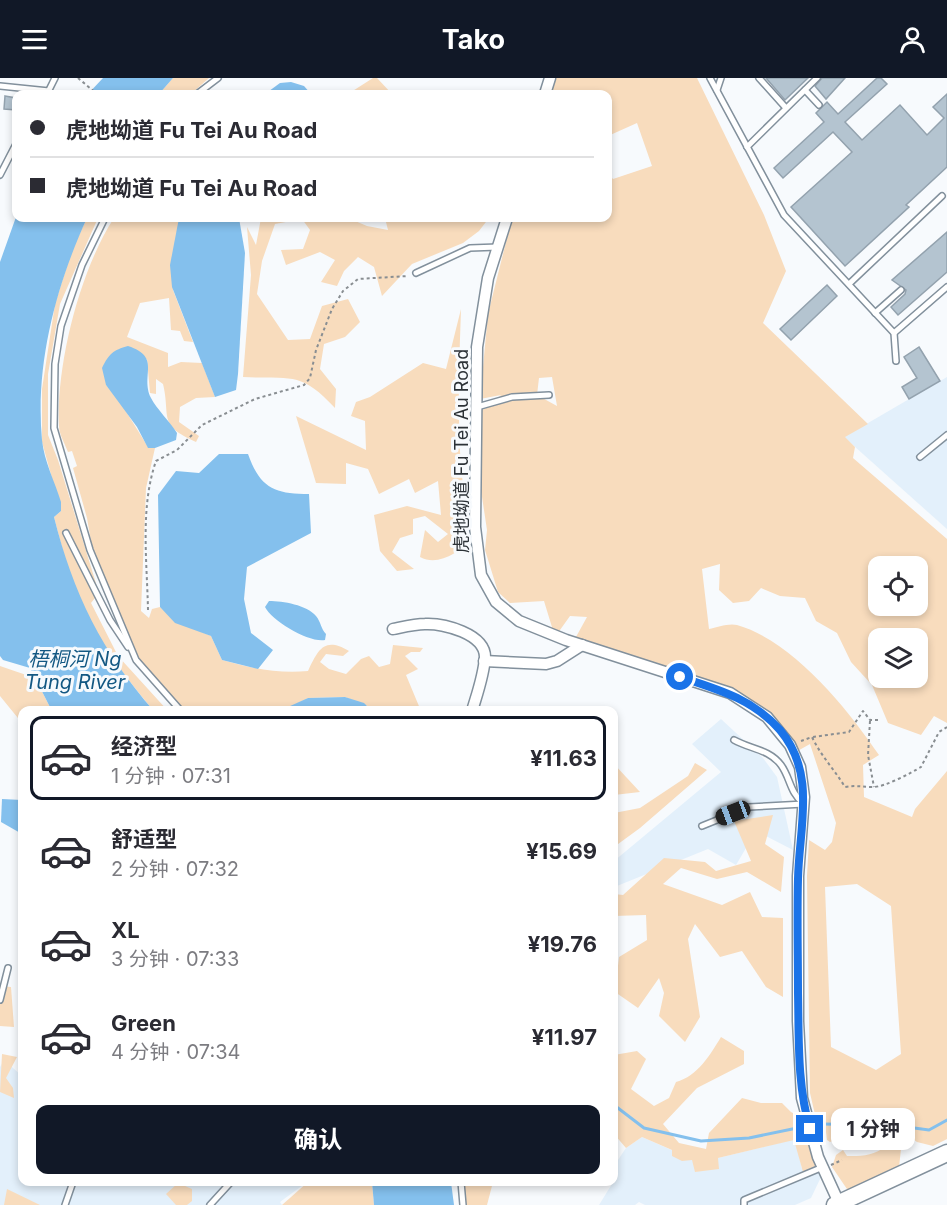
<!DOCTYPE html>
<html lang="zh">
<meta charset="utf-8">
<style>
:root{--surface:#fff;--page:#f2f2f3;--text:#2b2b33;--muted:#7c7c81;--line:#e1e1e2;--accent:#111827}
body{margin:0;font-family:Inter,"Noto Sans SC",sans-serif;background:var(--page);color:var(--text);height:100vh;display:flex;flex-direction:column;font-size:22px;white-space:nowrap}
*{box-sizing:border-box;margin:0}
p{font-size:20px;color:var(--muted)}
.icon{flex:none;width:33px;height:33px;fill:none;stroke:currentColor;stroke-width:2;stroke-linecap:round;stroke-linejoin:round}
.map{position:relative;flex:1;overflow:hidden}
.details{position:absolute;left:18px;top:628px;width:600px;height:480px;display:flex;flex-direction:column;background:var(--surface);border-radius:12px;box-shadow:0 3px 9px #0003}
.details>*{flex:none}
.top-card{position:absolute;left:12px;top:12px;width:600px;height:132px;border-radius:12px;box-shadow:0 3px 9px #0003;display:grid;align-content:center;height:132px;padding:0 18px;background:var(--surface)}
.controls{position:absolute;left:868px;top:478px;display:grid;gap:12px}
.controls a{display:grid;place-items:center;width:60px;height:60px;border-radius:12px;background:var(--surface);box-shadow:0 3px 9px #0003;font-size:30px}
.end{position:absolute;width:27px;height:27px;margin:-14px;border:8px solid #1a73e8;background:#fff;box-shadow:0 0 0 3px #fff}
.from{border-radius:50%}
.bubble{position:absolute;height:42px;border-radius:12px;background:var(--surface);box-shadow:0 3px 9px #0003;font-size:20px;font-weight:700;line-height:42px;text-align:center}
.car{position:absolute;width:18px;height:36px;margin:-18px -9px;border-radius:8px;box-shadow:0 0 4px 2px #0007;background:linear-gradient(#222 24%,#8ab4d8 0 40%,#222 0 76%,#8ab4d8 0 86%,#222 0)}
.top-card b{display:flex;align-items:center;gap:21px;height:57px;font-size:22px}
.top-card b+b{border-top:2px solid var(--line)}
.top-card i{width:15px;height:15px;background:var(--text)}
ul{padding:10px 0 0;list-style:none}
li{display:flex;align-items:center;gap:18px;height:84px;margin:0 12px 9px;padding:0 6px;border:3px solid transparent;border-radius:12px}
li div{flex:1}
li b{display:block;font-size:22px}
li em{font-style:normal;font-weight:700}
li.current{border-color:var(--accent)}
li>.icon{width:54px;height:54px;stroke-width:1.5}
.cta{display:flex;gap:12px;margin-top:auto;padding:12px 18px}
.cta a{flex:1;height:69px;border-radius:12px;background:var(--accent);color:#fff;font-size:24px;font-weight:700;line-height:69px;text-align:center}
header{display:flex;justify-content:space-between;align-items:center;height:78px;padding:0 18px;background:var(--accent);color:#fff;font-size:27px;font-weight:700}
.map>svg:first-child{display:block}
</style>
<header><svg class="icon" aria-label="menu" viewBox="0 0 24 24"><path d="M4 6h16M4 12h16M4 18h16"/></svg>Tako<svg class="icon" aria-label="person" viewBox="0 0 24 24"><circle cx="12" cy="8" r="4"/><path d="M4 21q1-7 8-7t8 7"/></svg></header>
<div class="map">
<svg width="947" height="1127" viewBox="0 0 947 1127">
<rect width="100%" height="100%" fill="#f7fafd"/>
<g fill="#e3f0fb">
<path d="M947 299V451L844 359Z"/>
<path d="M721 641 763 680 777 699 793 772 756 753 736 787 708 771 617 808 614 803V783L721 694 692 666Z"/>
<path d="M4 982 22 998V1104H307L280 1124 282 1127H0V989Z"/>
<path d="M642 1059 692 1081 696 1094 718 1080 795 1061 802 1091 815 1088 821 1099 811 1120 795 1127H645L639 1124 635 1127H599L615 1101 614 1088 626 1070Z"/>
</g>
<g fill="#f8dcbd" fill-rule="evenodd">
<path d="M173 0H209L191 16H159Z"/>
<path d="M373 0H377L392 16H348Z"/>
<path d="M554 0H697L764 137 786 193 763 245 868 346 845 359 855 369 853 380 947 461V645L934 638 921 657 888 645 872 607 851 584 837 555 816 543 805 520 780 518 761 510 749 523 733 525 719 512 720 486 702 491 709 551C717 549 729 545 737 547 793 563 847 630 879 677L863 687 864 719 912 739 915 731 947 693V1061L933 1068 917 1064 906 1056 898 1059 901 1071 899 1089 849 1114 832 1089 836 1077 843 1072 847 1078C860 1078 871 1078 882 1071L875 1060C859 1064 845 1057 830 1064L827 1062 825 1046 816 1041 810 1015 807 798 809 762 825 772 832 764 836 745 810 666 794 675 782 650 742 616 571 568 587 539 570 538 555 559 544 523 510 525 498 514 485 472 487 452 479 399V334L491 327 501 317 480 321 488 236 512 140H608V95L613 101 652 88 637 45 608 58V16H549ZM552 299 557 328 537 317 539 300ZM879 489H918V528H879ZM879 561H918V600H879ZM857 806 891 828 901 976 876 992 831 969 825 809Z"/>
<path d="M87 140H98L60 226 48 296V357L58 382 99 515 91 525 118 578 168 633 153 632C120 593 86 547 70 497 64 478 59 458 54 439L61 433 42 364V311L55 226 72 172Z"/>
<path d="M114 140H179L173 212 193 264 184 263 180 253 171 252 169 220 140 225 127 259 168 275V289L181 284 202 285 215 319 196 320 180 329 179 344 199 358 196 364C157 346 171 340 163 306L156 301V316L150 315 147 281 106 307 119 322 148 369 155 370 146 410 141 533 149 540 152 531 160 529 176 543 211 558 222 582C251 590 278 596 308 593 318 572 324 558 349 573L343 578 326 576 320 584 329 591 346 596 361 581 369 578 379 589 390 586 393 567 423 570 420 574H411L405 578 418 591 406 597 421 633H372L370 629 345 619 308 620 284 633H181L136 582 94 481 87 440 73 390 77 388 72 373 68 374C65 366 59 356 59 348 56 286 80 192 114 140Z"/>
<path d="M261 140H348L367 148 388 152 385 140H489L479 153 463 165 412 186 382 218 374 189 358 179 344 193 337 208 321 204 335 182 320 174 286 187 281 172 303 171 310 152 302 141 275 146 262 183 257 216 288 262 310 261 322 228 348 221 360 244 345 259 324 266 320 291 336 311 335 330C300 292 291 302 243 299L251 197 247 149 256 167Z"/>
<path d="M461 231C460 268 453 412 472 435L459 445 473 463C458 473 439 489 420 479L425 452 438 464 448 456 425 438 413 441V456L400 460 392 474 414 491 397 493 380 473 374 437 407 428 441 437 438 403 415 415 409 401 379 416 368 391 346 385V406L316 405 296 338 366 372 365 343 351 338 356 324 370 319 423 285 446 291Z"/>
<path d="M0 588 35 600 52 633H22V645L0 618Z"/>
<path d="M695 685 707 692 640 750 614 769V735L640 730 688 698Z"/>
<path d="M614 686 640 714 614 717Z"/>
<path d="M773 737 765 766 784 779 781 814 747 794 717 801 681 790 663 806 722 827 750 814 762 839 783 840V919L766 909 742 873 720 879 695 846 688 861 700 939 685 964 659 938 664 915 659 900 638 930 615 914 619 879 647 862 646 837 614 838V816L623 817 664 780 705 784 716 793 751 783 734 743Z"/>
<path d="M0 908 11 909 14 949 0 948Z"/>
<path d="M721 959 744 973V986L697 1010 663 1046 679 1065 706 1071 709 1055 742 1020 761 1025H782L791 1034 805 1042 801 1058 815 1074V1088L803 1094 794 1062 718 1080 719 1091 695 1094 692 1082 682 1083 672 1078V1072L642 1059 626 1070 614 1056V977L637 973 646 981 631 1011 654 1028 669 1020 676 1004C698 998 710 977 721 959Z"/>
<path d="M2 976 17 979 6 1000 13 1010 14 1020 0 1014Z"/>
<path d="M308 1104H372L374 1127H282Z"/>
<path d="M460 1104H493L487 1127H462Z"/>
<path d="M178 1105 192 1111V1123L187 1127H176L166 1116Z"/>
<path d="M7 1111 40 1127H4Z"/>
</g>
<g fill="#84c0ed">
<path d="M103 0H173L159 16H88Z"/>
<path d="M291 4 304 8 311 16H265L280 5Z"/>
<path d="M16 139 87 140C56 208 35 286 42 362 44 383 55 404 61 424V433L54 439C73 515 102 574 154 633H52L30 590 3 582 0 578V184Z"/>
<path d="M179 140H239L245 175 238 296 236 312 215 319 172 209 170 187Z"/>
<path d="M128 268C162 279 140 297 151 320 156 330 170 344 177 355L176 362 155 370H148L137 349 106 307 102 290C109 276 113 272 128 268Z"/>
<path d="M219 376H248C260 410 275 416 309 416L311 455 247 489 244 521 251 555 273 572 258 591 222 582 211 558 175 545 160 529 158 417 176 393 199 395Z"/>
<path d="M269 523C283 523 307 527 316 538 321 544 321 551 326 556L325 562C309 565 272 543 265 529Z"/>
<path d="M345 619 364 625 372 633H279L308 620Z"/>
<path d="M2 721 22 722V756L1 744Z"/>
<path d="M372 1104H451L454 1127H374Z"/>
</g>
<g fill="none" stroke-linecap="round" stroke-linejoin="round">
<g stroke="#84c0ed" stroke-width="3">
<path d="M614 1027 644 1050 701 1063 749 1060 802 1049"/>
<path d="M821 1046 892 1047 929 1052 947 1042"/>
</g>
</g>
<g fill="#b4c4d0" stroke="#93a2ae" stroke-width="1.5">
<path d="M766 0H808L785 22Z"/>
<path d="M822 0H845L826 21 815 8Z"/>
<path d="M877 0H881L887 6 845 44 862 62 900 27 927 57 944 40 933 29 947 16V89L906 127 909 129 845 188 791 129 852 74 833 54 783 100 774 90 824 44 816 35 827 24 838 36Z"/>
<path d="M5 18 16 20V32L4 31Z"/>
<path d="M947 154V194L898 237 891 229 905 216 906 212 892 202Z"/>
<path d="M827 207 837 218 791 262 780 251Z"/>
<path d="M919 269 940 303 909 321 902 309 917 300 904 279Z"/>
</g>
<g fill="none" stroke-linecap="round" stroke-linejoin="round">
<g stroke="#82909c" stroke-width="8">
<g id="service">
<path d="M710 0 784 137 894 255 896 283"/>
<path d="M759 0 786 30"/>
<path d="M0 8 49 13"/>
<path d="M717 12 721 0"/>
<path d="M805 12 819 27"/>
<path d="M47 16 55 0"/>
<path d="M197 16 218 0"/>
<path d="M747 69 817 0"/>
<path d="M0 97 16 66"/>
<path d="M105 140 82 187 61 248 55 286 54 350 90 472 136 582 181 633"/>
<path d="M416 195 470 170 498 169"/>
<path d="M849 206 942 118"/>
<path d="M875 235 901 212"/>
<path d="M894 255 947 209"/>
<path d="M477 329 512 319 549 317"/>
<path d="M920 379 947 357"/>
<path d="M66 455 110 542 128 569"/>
<path d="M734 662C750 671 769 671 781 687 790 699 790 715 803 725"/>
<path d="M702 748 749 729 804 726"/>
<path d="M0 922 8 890"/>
<path d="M461 1104 463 1127"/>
<path d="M65 1127 73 1104"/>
<path d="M210 1127 231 1104"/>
<path d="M744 1127V1122L823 1089"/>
</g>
</g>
<g stroke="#82909c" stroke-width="13">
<g id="minor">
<path d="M545 16 550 0"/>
<path d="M507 140 488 200 477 269 475 449 481 497 496 524 519 543 566 562 730 615 767 639 790 667 800 689 804 719 798 798V943L802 1020 818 1079 839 1125"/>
<path d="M393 551C403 549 415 546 425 546 444 545 485 556 485 579 484 597 477 616 472 633"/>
<path d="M484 583 546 586 557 583 582 567"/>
</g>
</g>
<g stroke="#82909c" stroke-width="19">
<path id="primary" d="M835 1127 947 1075"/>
</g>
<g stroke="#898e92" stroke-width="2" stroke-dasharray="3 3" stroke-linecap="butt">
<path d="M78 0 97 16"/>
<path d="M148 532C147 483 140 429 156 383L177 372 202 347 255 321 304 307 310 300 316 272 332 231 343 213 358 201 408 198"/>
<path d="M870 643 868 677 874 709"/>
<path d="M813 659 849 654 863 633 870 642H881"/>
<path d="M801 663 812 659C821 678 834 691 845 709 856 707 863 709 873 709 885 709 911 695 921 689L939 654 947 649"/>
<path d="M831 1087 842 1082"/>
</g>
<use href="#service" stroke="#fff" stroke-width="5"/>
<use href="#minor" stroke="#fff" stroke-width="10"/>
<use href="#primary" stroke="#fff" stroke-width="16"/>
</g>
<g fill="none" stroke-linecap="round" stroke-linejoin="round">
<path stroke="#1a73e8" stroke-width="8" d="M680 599C717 611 753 621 780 652 817 696 799 749 798 801 797 839 798 877 798 915 799 960 797 1007 810 1051"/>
</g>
<g text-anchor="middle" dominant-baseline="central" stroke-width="6" stroke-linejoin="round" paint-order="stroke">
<g font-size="18" fill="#2c3237" stroke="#f7fafd">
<text transform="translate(461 373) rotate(-90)">虎地坳道 Fu Tei Au Road</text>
</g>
<g font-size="20" font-style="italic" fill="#135883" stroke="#f7fafd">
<text x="75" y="581">梧桐河 Ng<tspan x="75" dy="23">Tung River</tspan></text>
</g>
</g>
</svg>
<div class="controls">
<a><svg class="icon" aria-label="locate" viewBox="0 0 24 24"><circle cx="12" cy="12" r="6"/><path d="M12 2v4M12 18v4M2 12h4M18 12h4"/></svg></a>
<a><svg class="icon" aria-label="layers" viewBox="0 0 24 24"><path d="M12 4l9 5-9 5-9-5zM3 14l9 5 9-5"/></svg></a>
</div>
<i class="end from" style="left:680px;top:599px"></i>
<i class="end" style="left:810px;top:1051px"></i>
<div class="bubble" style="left:831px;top:1030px;width:84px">1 分钟</div>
<i class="car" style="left:733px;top:735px;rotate:249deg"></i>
<div class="top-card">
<b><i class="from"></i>虎地坳道 Fu Tei Au Road</b>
<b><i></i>虎地坳道 Fu Tei Au Road</b>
</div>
<section class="details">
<ul>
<li class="current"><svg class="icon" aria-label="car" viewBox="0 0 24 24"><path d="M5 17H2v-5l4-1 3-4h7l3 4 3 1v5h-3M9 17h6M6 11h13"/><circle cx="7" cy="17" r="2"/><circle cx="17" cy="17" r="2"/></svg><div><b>经济型</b><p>1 分钟 · 07:31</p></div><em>¥11.63</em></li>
<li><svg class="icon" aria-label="car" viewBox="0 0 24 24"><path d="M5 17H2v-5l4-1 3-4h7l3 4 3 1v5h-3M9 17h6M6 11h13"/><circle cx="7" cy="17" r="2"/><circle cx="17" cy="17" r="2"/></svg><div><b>舒适型</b><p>2 分钟 · 07:32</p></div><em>¥15.69</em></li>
<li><svg class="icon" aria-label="car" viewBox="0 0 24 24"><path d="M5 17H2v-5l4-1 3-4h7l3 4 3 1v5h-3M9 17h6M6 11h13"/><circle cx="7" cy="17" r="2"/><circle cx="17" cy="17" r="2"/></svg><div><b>XL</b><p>3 分钟 · 07:33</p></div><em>¥19.76</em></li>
<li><svg class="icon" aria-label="car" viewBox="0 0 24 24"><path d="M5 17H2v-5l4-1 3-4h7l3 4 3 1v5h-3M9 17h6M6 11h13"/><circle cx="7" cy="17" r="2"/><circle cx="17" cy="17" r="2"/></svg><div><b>Green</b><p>4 分钟 · 07:34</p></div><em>¥11.97</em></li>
</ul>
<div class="cta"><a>确认</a></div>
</section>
</div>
